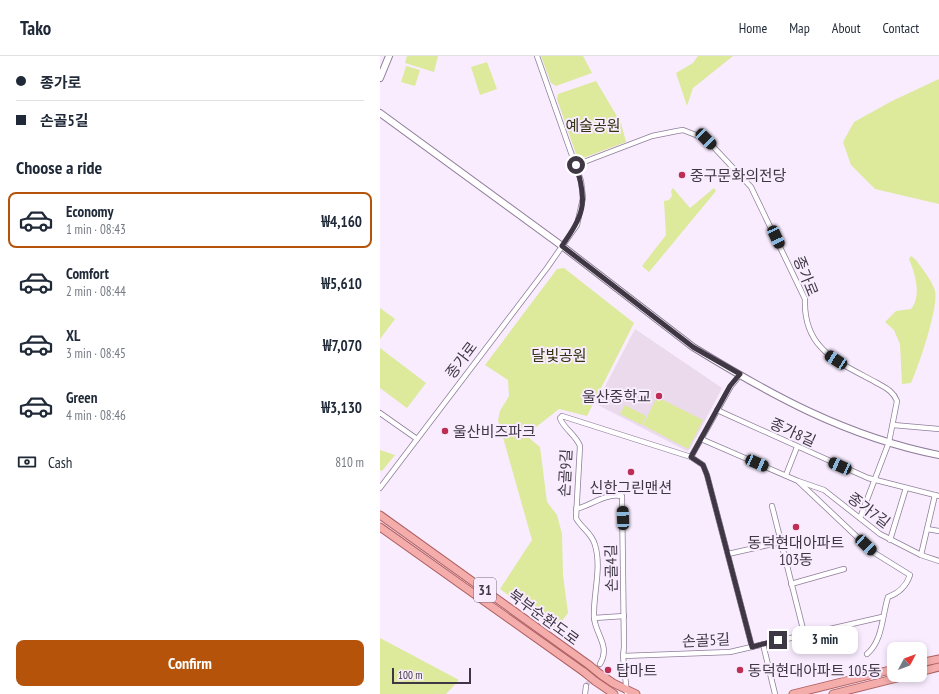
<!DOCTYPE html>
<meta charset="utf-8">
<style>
:root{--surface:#fff;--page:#f6f6f7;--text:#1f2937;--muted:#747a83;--line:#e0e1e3;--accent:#b45309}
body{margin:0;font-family:"PT Sans Narrow","Noto Sans KR",sans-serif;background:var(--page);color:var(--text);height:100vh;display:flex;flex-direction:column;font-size:15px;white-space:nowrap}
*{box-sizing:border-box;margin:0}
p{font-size:13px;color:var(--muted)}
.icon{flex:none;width:22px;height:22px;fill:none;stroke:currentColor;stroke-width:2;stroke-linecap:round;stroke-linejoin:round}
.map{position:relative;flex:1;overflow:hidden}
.side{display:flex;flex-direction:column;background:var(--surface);width:380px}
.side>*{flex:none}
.banner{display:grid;align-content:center;height:88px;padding:0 16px;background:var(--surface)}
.needle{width:26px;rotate:49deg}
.buttons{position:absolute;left:507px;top:586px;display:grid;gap:8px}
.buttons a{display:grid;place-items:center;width:40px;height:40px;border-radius:8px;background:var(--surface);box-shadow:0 2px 6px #0003;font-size:20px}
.scale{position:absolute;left:12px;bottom:10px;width:79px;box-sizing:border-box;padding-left:4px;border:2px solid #3f3743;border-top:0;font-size:11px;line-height:14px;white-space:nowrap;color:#3f3743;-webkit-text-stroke:3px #f8ecfe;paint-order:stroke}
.end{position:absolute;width:18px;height:18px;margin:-9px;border:5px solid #3f3743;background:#fff;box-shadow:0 0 0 2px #fff}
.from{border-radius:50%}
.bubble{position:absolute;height:28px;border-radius:8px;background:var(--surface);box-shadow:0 2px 6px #0003;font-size:13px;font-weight:700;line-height:28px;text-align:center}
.car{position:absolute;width:12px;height:24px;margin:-12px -6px;border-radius:5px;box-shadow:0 0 3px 1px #0007;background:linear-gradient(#222 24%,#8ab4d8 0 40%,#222 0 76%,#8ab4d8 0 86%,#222 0)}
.banner b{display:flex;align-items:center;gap:14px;height:38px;font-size:15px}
.banner b+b{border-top:1px solid var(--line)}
.banner i{width:10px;height:10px;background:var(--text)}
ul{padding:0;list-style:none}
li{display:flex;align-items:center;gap:12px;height:56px;margin:0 8px 6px;padding:0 8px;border:2px solid transparent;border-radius:8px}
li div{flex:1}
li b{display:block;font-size:15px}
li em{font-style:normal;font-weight:700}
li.selected{border-color:var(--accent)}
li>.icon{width:36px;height:36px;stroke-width:1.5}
h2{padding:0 16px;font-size:18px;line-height:48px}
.pay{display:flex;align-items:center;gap:10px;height:44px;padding:0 16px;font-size:15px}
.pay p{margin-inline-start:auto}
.primary-button{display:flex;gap:8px;margin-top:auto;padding:8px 16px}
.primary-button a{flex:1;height:46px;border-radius:8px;background:var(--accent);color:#fff;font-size:16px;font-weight:700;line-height:46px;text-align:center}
header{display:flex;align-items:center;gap:24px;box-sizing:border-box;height:56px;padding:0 20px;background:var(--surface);border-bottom:1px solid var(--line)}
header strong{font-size:19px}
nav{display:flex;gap:22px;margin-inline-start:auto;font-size:14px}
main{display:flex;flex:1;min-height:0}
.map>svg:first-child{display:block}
</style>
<header>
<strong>Tako</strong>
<nav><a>Home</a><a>Map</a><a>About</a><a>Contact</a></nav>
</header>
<main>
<section class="side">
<div class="banner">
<b><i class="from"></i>종가로</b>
<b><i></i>손골5길</b>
</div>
<h2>Choose a ride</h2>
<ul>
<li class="selected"><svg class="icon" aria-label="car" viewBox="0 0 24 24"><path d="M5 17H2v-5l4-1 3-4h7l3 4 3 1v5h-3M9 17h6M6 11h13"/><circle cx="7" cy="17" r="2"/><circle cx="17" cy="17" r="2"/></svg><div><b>Economy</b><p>1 min · 08:43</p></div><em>₩4,160</em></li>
<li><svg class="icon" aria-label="car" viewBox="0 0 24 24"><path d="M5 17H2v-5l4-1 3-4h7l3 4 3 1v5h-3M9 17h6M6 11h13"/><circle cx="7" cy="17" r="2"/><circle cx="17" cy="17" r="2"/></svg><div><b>Comfort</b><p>2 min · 08:44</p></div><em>₩5,610</em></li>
<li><svg class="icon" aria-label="car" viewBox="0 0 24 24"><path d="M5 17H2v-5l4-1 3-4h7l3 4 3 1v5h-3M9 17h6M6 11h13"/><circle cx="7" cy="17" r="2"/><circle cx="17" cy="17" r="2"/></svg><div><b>XL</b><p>3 min · 08:45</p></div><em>₩7,070</em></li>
<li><svg class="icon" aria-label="car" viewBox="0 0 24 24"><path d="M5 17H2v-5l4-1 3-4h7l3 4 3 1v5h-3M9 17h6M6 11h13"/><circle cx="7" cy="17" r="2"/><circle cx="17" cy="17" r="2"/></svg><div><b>Green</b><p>4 min · 08:46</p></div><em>₩3,130</em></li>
</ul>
<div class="pay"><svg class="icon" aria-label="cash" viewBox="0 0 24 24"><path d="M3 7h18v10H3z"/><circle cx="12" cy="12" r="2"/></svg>Cash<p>810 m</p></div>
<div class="primary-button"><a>Confirm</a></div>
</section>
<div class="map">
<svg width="559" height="638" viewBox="0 0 559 638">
<rect width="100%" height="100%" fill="#f8ecfe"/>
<path fill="#ebdaeb" d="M255 273 342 332 310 393 307 395 216 348Z"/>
<g fill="#dde99b">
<path d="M27 0H58L54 16 25 7Z"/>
<path d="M161 0H203L212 17 176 30 171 27Z"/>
<path d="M318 0H353L313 32 307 50 296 17 313 7Z"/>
<path d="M107 6 117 33 100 39 91 11Z"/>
<path d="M26 10 40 14 35 30 21 26Z"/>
<path d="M559 23V148L495 133 471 109 463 86 474 66 512 45Z"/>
<path d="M216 25 241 67 246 86 203 102 196 98 177 43 178 38Z"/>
<path d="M293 132 310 152 334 132 336 135 269 216 262 210 286 179 284 145 289 144 292 140 291 135Z"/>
<path d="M531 200 536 204C542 213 552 224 555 235 559 250 538 313 531 327L522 328 520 288 514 274 505 266 516 255 531 253C542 240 535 217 529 203Z"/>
<path d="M184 212 254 267 207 360 179 353 151 375 148 381 160 391 167 446 177 459 182 478 183 519 188 557 176 573 120 533 152 484 118 364 120 355 129 340 128 324 105 309 177 213Z"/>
<path d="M0 252 15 263 0 283Z"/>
<path d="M0 292 46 327 27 352 0 332Z"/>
<path d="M277 341 323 364 308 393 263 369Z"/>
<path d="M245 349 266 360 262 369 240 358Z"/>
<path d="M0 394 15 399 2 415 0 414Z"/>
<path d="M0 582 79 624 66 638H0Z"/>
</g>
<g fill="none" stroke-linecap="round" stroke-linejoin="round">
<path stroke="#d3c8d9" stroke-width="4.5" stroke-dasharray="4.5 2" stroke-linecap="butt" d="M206 630 220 608"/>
<g stroke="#907e9a" stroke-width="6">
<g id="street">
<path d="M196 109 272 80 297 75 303 74 326 83 371 131 425 243C423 294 459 306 497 327 506 332 513 335 517 345L509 386 480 462"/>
<path d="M337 354 488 422 559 440"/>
<path d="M0 357 37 383"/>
<path d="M513 369 559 373"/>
<path d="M321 383 418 425 444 434 500 478 541 499 559 505"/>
<path d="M311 401 351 330 360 319"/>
<path d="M406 419 417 391"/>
<path d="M419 426 493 496 530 519C526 531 519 537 508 541 502 560 503 584 487 598"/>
<path d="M0 432 167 212 197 169 203 142 201 125 157 0"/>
<path d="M392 450 424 577"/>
<path d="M196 453C212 449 225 437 242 440L244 591 243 600 247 638"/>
<path d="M547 473 559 475"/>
<path d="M510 484 526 432"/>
<path d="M348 498 401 486"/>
<path d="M541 499 555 439"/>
<path d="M411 528 464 513"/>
<path d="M214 562 244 560"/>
<path d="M383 588 395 638"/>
<path d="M243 600 350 596 502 561"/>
<path d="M220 608C231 590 215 578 214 561 213 538 222 512 215 489 212 477 201 472 196 462L200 390C196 379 183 372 180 362L182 360 311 401 323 409 327 419 372 591"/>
<path d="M205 638 206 630"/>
</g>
</g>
<g stroke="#907e9a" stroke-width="8">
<g id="secondary">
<path d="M0 22 9 0"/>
<path d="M0 57 182 190 313 291C391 339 467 381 559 399"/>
</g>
</g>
<g stroke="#af6162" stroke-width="9">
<g id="primary">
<path d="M0 459 209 609"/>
<path d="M0 471 204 616"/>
<path d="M540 607 559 603"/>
<path d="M540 616 559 611"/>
<path d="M220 618 233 627 256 638"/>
<path d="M215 625 234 638"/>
<path d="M413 638 514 613"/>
<path d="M453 638 529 619"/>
</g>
</g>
<use href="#street" stroke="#fff" stroke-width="4.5"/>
<use href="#secondary" stroke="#fff" stroke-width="6"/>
<use href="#primary" stroke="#f4adab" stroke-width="7"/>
<g stroke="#af6162" stroke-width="9" stroke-linecap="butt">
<g id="primary-bridge">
<path d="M209 609 220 618"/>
<path d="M204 616 215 625"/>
</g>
</g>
<use href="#primary-bridge" stroke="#f4adab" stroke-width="7"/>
</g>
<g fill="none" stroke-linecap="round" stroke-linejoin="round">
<path stroke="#3f3743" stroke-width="5" d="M196 109C208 147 204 158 182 190L313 291 360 318 350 330 311 401 323 409 327 419 372 591 398 584"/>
</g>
<g fill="#bd2d54" stroke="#f8ecfe" stroke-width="1.5">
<circle cx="302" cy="119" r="4"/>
<circle cx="279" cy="340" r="4"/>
<circle cx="65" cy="375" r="4"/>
<circle cx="251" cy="416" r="4"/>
<circle cx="416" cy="471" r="4"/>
<circle cx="228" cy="614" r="4"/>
<circle cx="360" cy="614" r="4"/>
</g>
<g text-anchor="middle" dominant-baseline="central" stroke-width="4" stroke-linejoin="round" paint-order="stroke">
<rect fill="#f8ecfe" stroke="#766d7b" stroke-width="1" x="94" y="522" width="22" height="24" rx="3"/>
<g font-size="14" font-weight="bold" fill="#3f3743">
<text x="105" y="534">31</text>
</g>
<g font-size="15" fill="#323611" stroke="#f8ecfe">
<text x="213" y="69">예술공원</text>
<text x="179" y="299">달빛공원</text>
</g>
<g font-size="15" fill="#3f3743" stroke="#f8ecfe" text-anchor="start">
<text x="310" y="119">중구문화의전당</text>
<text x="271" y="340" text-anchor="end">울산중학교</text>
<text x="73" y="375">울산비즈파크</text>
<text x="251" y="431" text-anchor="middle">신한그린맨션</text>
<text x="416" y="486" text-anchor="middle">동덕현대아파트<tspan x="416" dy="17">103동</tspan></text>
<text x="236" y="614">탑마트</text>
<text x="368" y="614">동덕현대아파트 105동</text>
</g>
<g font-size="15" fill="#3f3743" stroke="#f8ecfe">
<text transform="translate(426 220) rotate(68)">종가로</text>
<text transform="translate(81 304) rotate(-53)">종가로</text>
<text transform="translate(413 376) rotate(24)">종가8길</text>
<text transform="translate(185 417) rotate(-87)">손골9길</text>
<text transform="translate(489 454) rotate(37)">종가7길</text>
<text transform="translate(231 512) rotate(-91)">손골4길</text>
<text transform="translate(164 561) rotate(36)">북부순환도로</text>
<text transform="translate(326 584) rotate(-3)">손골5길</text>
</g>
</g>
</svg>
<div class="buttons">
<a><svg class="needle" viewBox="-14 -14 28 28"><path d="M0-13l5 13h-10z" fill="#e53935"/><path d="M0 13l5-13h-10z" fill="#747a83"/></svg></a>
</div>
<div class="scale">100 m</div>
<i class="end from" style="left:196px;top:109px"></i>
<i class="end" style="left:398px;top:584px"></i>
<div class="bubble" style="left:412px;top:570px;width:66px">3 min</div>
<i class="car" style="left:326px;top:83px;rotate:135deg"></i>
<i class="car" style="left:396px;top:181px;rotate:155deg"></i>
<i class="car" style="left:456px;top:304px;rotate:303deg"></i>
<i class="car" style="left:377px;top:407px;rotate:113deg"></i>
<i class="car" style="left:460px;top:410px;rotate:294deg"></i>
<i class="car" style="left:243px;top:462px;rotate:358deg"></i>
<i class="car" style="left:486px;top:489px;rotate:133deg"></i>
</div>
</main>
